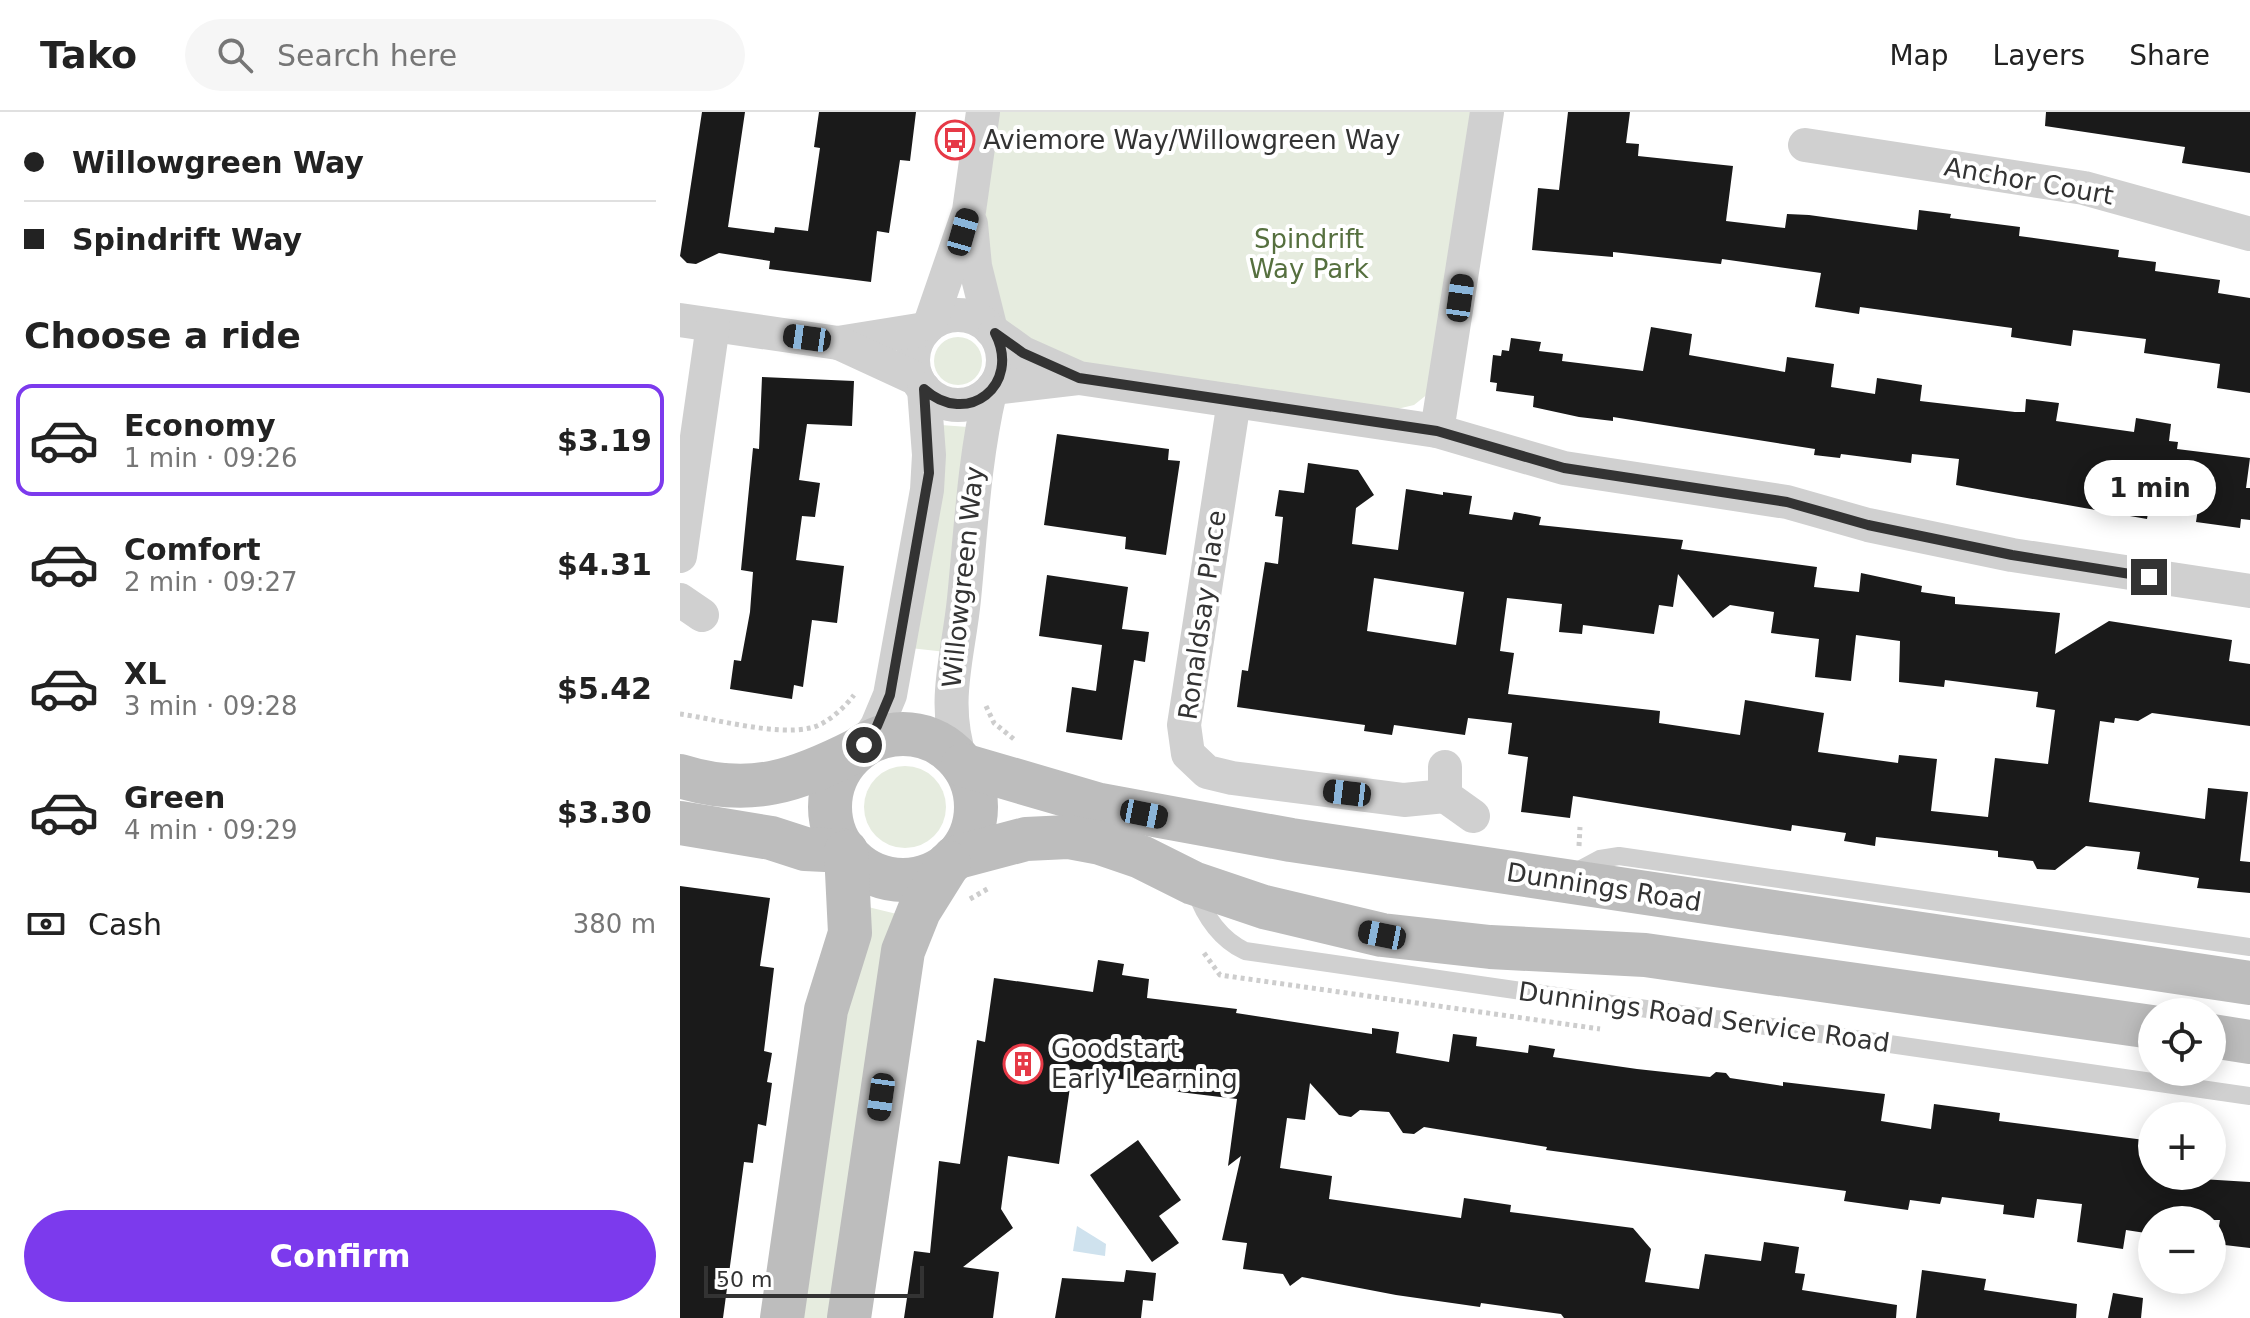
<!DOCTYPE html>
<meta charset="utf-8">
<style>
:root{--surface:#fff;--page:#f6f6f6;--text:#222;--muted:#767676;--line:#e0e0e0;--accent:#7c3aed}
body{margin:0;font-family:"DejaVu Sans",sans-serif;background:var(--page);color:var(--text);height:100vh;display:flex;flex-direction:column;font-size:30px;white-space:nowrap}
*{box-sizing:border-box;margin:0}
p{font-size:26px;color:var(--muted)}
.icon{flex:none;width:44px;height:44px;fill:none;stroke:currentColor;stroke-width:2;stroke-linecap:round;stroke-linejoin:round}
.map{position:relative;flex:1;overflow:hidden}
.panel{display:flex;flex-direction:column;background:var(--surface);width:680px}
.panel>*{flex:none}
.hud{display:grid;align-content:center;height:176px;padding:0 24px;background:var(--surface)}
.tools{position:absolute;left:1458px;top:886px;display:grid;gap:16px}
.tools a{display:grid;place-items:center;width:88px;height:88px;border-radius:50%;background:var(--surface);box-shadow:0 4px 20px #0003;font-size:40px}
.scale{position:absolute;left:24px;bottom:20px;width:220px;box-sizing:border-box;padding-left:8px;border:4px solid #333;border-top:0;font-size:22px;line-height:28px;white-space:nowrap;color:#333;-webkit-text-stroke:6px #fff;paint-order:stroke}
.end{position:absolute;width:36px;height:36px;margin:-18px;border:10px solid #333;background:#fff;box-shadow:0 0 0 4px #fff}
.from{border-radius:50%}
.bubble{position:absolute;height:56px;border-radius:28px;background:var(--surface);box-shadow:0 4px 20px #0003;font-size:26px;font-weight:700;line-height:56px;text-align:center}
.car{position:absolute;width:24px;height:48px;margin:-24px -12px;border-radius:10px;box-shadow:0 0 6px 2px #0007;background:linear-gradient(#222 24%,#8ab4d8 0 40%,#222 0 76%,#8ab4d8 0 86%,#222 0)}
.hud b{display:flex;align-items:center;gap:28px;height:76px;font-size:30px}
.hud b+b{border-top:2px solid var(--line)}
.hud i{width:20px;height:20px;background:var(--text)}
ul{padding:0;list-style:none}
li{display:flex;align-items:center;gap:24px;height:112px;margin:0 16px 12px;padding:0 8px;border:4px solid transparent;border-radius:16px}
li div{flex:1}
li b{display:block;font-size:30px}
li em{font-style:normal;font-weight:700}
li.on{border-color:var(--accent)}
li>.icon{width:72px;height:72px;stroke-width:1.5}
h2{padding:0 24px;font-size:36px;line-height:96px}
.pay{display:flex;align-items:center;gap:20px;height:88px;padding:0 24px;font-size:30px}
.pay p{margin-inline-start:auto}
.action{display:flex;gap:16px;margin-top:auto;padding:16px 24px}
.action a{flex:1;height:92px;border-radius:48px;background:var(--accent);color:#fff;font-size:32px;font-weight:700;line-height:92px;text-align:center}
header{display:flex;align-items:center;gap:48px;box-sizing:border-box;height:112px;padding:0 40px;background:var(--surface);border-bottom:2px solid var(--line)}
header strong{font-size:38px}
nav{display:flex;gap:44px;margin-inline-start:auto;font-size:28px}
.search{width:560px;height:72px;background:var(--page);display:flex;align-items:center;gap:20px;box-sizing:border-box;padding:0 28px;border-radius:44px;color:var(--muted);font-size:30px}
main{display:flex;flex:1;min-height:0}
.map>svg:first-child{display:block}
</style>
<header>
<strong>Tako</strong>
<div class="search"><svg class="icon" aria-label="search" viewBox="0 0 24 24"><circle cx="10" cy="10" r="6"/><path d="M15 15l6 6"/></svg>Search here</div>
<nav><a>Map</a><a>Layers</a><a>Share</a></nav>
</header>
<main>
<section class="panel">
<div class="hud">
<b><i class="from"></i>Willowgreen Way</b>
<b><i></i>Spindrift Way</b>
</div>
<h2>Choose a ride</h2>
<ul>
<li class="on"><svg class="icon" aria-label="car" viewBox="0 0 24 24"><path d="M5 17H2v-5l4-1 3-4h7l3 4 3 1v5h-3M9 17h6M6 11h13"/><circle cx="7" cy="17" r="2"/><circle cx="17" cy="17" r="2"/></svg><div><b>Economy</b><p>1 min · 09:26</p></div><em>$3.19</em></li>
<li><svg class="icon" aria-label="car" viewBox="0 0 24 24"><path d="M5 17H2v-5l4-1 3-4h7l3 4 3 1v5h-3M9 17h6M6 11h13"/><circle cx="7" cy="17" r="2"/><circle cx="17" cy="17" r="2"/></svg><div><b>Comfort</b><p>2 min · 09:27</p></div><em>$4.31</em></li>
<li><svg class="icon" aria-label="car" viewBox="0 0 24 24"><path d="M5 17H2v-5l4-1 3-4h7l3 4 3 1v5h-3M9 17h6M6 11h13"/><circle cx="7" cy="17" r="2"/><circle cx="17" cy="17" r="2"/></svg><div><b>XL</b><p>3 min · 09:28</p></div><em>$5.42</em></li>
<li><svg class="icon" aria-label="car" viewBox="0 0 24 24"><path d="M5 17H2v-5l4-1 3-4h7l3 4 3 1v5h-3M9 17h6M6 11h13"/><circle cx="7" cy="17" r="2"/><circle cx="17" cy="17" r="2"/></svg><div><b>Green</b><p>4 min · 09:29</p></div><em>$3.30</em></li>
</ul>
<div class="pay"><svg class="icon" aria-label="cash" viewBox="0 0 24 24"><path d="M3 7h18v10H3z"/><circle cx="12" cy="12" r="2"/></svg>Cash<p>380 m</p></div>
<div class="action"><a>Confirm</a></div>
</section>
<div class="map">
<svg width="1570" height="1206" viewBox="0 0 1570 1206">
<rect width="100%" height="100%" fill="#fff"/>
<g fill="#e6ecdf">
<path d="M319 0H792L749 281 734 293 717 297 405 254 338 226 315 195 305 104Z"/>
<circle cx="278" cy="249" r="24"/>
<path d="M261 313 288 315 266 540 230 536Z"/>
<circle cx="225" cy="695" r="41"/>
<path d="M188 795 221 803 156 1206H113L146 977Z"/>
</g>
<path fill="#cfe2ee" d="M397 1114 426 1132 425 1144 393 1139Z"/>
<g fill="#1a1a1a" fill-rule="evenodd">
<path d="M22 0H65L48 115 94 121 95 115 128 119 140 36 134 35 139 0H236L230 49 220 48 209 121 197 119 191 170 89 157 90 149 39 141 16 152 7 151 0 144Z"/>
<path d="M888 0H950L946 31 959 32 958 44 1053 54 1046 109 1105 116 1107 102 1129 103 1237 118 1239 98 1271 102 1270 106 1340 115 1339 124 1439 138 1438 145 1476 150 1475 159 1540 168 1538 181 1570 186V281L1537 276 1540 252 1464 241 1466 227 1393 218 1391 234 1331 225 1332 216 1180 195 1179 202 1135 195 1141 161 1042 147 1041 152 933 140V145L852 138 858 76 879 78Z"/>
<path d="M1366 0H1570V61L1502 51 1505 35 1365 14Z"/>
<path d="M971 215 1012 222 1009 243 1105 260 1107 245 1154 252 1151 275 1195 282 1197 266 1242 273 1240 289 1335 300H1345L1346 287 1379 291 1376 309 1454 320 1456 306 1491 312 1489 329 1498 330 1497 337 1570 346 1566 376H1570V408L1561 407 1560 416 1516 410 1518 397 1470 390 1467 407 1313 380 1276 373 1279 347 1232 342 1231 351 1161 342 1160 346 1134 343 1135 337 933 305V309L899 305 853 295 854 284 816 279 817 271 810 270 813 243 821 244 822 238 829 239 831 226 861 230 859 239 883 242 882 249 963 259Z"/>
<path d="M82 265 174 269 172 314 127 312 119 368 140 371 135 405 122 404 116 448 164 454 157 511 132 508 123 575 114 573 112 587 50 577 54 548 61 549 70 500 73 460 61 458 73 336 79 337Z"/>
<path d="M377 322 489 337 488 348 500 349 486 443 445 437 446 425 364 413Z"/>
<path d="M628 351 678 358 694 383 676 396 672 432 718 438 726 377 763 383V380L792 384 789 402 832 408 834 400 861 405 859 413 1003 428 1001 437 1137 455 1134 475 1179 480 1181 461 1242 474 1241 480 1275 485V492L1380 501 1375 542 1429 509 1552 528 1549 549 1570 552V614L1472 601 1458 609 1435 606 1434 611 1420 609 1409 690 1525 707 1528 676 1568 680 1560 749 1570 750V781L1517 776 1519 766 1457 757 1460 740 1406 734 1375 758 1357 757 1353 749 1318 745V739L1196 725 1195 734 1164 729 1166 721 1112 713 1111 719 893 684 890 706 841 700 848 645 828 642 832 611 788 606 785 623 714 613 712 623 684 619 685 613 557 595 562 558 568 559 585 450 598 452 603 405 595 404 599 378 624 381ZM998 462 1033 506 1050 493 1094 500 1091 521 1139 527 1135 565 1171 569 1176 523 1220 529 1219 570 1264 575 1265 568 1358 580 1356 595 1375 598 1368 652 1315 646 1308 705 1251 699 1257 647 1219 643 1218 651 1138 640 1144 601 1065 588 1060 623 979 611 980 599 828 582 834 541 820 539 827 486 882 492 879 520 902 522 903 513 974 522 979 493 993 495ZM694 466 784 480 776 533 687 519Z"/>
<path d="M367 463 448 475 442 517 469 520 465 550 454 548 442 628 386 620 392 575 416 579 422 533 359 524Z"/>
<path d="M0 774 90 786 80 854 94 856 84 939 92 941 87 970 92 971 86 1014 78 1012 73 1051 64 1050 43 1206H0Z"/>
<path d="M418 848 444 852 442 863 469 867 467 886 557 897 556 901 692 922V916L719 920 716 941 769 950 773 922 797 925 796 934 848 941 849 933 875 937 873 945 957 957 1030 965 1036 960 1046 961 1050 966 1103 974V970L1205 982 1201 1009 1251 1017 1254 992 1320 1001 1319 1009 1472 1029V1064L1570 1070V1136L1536 1132 1540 1108H1472V1122L1446 1118 1443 1137 1397 1130 1402 1092 1357 1087 1354 1106 1323 1102 1324 1093 1262 1085 1260 1092 1230 1088 1228 1098 1164 1089 1166 1079 866 1038 867 1035 744 1015 734 1022 723 1021 709 1000 680 998 671 1005 659 1003 630 971 625 1008 607 1006 600 1056 652 1064 649 1087 781 1106 784 1086 831 1093 830 1100 953 1116 971 1137 965 1170 1019 1177 1025 1142 1081 1149 1084 1130 1119 1135 1115 1161 1125 1162 1122 1178 1217 1193 1216 1206H884L881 1202 801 1191 800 1195 716 1183 622 1165 610 1174 603 1162 563 1157 567 1131 542 1128 561 1044 548 1054 557 987 491 979V973L392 961 379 1052 328 1044 321 1097 333 1116 283 1155 319 1160 313 1206H224L234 1139 250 1141 259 1049 280 1052 297 928 305 930 314 866 413 880Z"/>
<path d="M458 1028 501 1088 479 1104 499 1131 472 1150 410 1063Z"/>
<path d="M446 1158 476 1161 473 1189 463 1188 461 1206H375L382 1166 444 1170Z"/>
<path d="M1242 1158 1306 1167 1304 1178 1397 1192 1396 1206H1236Z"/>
<path d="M1433 1181 1463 1186 1461 1206H1428Z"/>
</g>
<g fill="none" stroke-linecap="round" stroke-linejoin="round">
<g stroke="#cdcdcd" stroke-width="5" stroke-dasharray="4 4" stroke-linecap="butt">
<path d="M306 594 314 611 335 628"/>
<path d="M0 602C36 607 95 624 130 616 146 613 164 596 174 583"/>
<path d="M899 734 900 715"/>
<path d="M290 787 309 776"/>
<path d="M524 841 540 863 920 917"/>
</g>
<g stroke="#d0d0d0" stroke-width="18">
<path d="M892 762 920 747 939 744 1570 835"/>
<path d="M515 777C524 803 540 827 565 839L1570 984"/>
</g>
<g stroke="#d0d0d0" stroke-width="34">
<path d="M1125 33 1404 76 1570 122"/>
<path d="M291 112 295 154 311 218"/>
<circle cx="278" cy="248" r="45"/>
<path d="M0 208 158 231 245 217"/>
<path d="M250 212 289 99 303 0"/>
<path d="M315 221 343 241 399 266 757 319 884 356 1107 390 1188 413 1332 443 1570 479"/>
<path d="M159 231 237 267"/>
<path d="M313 276 398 266"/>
<path d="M554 289 504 613 508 642 527 660 552 666 724 688 765 684"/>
<path d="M757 319 807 0"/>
<path d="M0 444 33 213"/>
<path d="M0 488 22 503"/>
<path d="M184 633 197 614 210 583 247 378 249 343 244 277"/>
<path d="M281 650C261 590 278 547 284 487 291 417 294 348 310 280"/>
<path d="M765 655V684L793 704"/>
</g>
<g stroke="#bdbdbd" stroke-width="44">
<circle cx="223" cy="695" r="73"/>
<path d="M283 653 420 693 611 728 1570 871"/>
<path d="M0 664C70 686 116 669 179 637"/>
<path d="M0 711 91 726 125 737 166 739"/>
<path d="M274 746 346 727 388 725 420 731 461 745 513 771 584 795 702 823 810 835 965 843 1472 915"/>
<path d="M1532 924 1570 930"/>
<path d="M102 1206 146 898 170 821 166 740"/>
<path d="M169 1206 223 839 239 799 269 751"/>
</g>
</g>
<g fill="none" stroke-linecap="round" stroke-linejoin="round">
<path stroke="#333" stroke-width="10" d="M184 633 197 614 210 583 249 361 244 277C287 316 342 273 315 221L343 241 399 266 757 319 884 356 1107 390 1188 413 1332 443 1469 465"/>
</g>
<defs>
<g id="bus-ring" transform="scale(2)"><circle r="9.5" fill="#fff" stroke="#e63946" stroke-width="1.5"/><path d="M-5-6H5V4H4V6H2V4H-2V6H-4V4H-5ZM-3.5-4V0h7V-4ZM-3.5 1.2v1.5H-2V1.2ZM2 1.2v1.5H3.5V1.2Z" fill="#e63946"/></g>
<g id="building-ring" transform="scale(2)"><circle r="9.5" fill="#fff" stroke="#e63946" stroke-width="1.5"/><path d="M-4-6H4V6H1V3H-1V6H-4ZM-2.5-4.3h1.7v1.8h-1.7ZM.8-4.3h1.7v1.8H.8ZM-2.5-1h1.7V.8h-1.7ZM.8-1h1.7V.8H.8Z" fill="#e63946"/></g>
</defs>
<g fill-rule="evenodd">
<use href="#bus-ring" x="275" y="28"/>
<use href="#building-ring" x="343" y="952"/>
</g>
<g text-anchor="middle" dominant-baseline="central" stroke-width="8" stroke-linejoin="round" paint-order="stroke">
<g font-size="26" fill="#333" stroke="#fff" text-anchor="start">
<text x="303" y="28">Aviemore Way/Willowgreen Way</text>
<text x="371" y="937">Goodstart<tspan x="371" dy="30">Early Learning</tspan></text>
</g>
<g font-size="26" fill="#333" stroke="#fff">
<text transform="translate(1349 69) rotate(10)">Anchor Court</text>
<text transform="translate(283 465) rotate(-84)">Willowgreen Way</text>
<text transform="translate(522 503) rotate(-82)">Ronaldsay Place</text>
<text transform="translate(924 775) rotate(9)">Dunnings Road</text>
<text transform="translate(1024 905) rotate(8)">Dunnings Road Service Road</text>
</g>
<g font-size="26" fill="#56703f" stroke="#fff">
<text x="629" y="127">Spindrift<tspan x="629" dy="30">Way Park</tspan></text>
</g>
</g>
</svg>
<div class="tools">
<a><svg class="icon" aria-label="locate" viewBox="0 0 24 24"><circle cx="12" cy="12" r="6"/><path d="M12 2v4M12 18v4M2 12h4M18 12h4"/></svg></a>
<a>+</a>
<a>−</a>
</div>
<div class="scale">50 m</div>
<i class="end from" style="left:184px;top:633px"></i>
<i class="end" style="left:1469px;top:465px"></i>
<div class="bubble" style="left:1404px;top:348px;width:132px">1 min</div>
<i class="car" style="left:283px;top:120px;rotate:16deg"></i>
<i class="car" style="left:780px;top:186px;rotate:8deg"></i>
<i class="car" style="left:127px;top:226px;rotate:278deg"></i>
<i class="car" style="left:667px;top:681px;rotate:277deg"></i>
<i class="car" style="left:464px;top:702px;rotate:101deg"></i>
<i class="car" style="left:702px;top:823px;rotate:281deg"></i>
<i class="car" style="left:201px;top:985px;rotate:188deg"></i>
</div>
</main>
